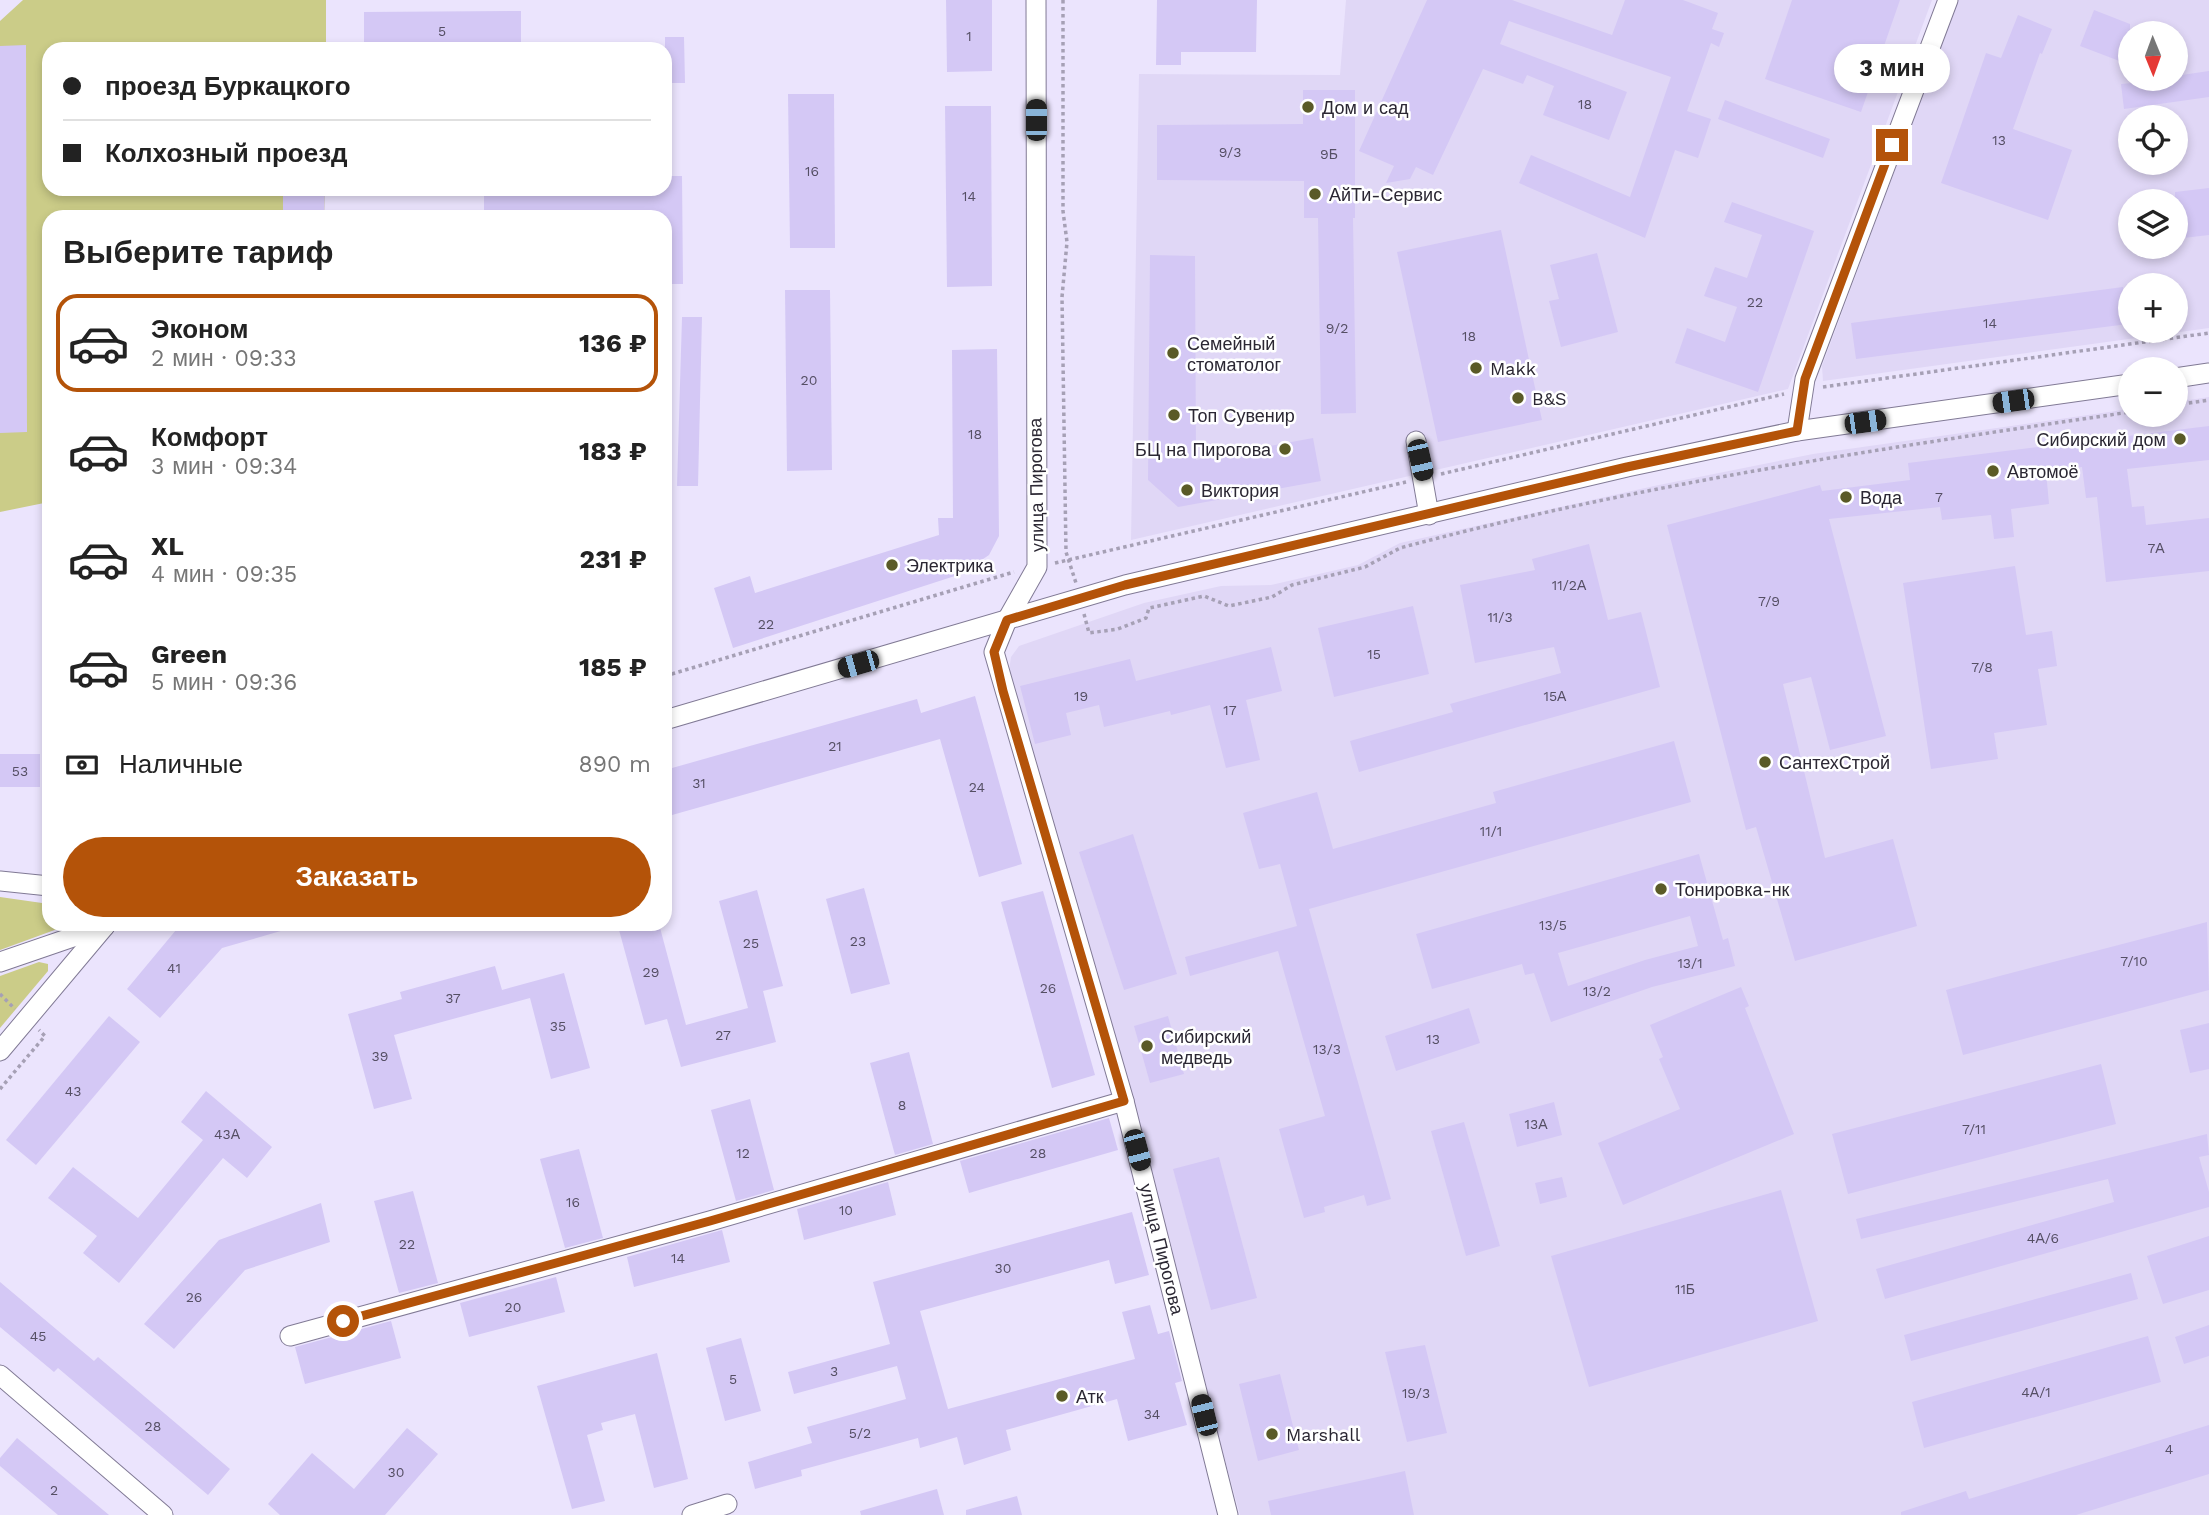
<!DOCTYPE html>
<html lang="ru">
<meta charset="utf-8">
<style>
:root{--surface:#fff;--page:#f2f2f2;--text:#222;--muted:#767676;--line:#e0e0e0;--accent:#b45309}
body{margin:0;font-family:"Work Sans",sans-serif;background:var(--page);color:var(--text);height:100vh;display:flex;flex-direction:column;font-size:26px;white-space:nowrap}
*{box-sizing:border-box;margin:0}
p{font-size:23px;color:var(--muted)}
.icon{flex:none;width:38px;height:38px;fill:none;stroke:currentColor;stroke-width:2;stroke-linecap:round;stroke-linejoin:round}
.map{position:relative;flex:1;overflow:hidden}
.panel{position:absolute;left:42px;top:210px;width:630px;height:721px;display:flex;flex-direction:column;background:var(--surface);border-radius:21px;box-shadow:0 4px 10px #0003}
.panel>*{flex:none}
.hud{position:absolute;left:42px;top:42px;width:630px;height:154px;border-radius:21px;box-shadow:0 4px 10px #0003;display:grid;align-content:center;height:154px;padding:0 21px;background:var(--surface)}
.needle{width:46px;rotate:179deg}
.tools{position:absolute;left:2118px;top:21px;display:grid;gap:14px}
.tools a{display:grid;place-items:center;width:70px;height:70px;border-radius:50%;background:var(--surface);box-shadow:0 4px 10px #0003;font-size:35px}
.end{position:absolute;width:32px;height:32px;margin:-16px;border:9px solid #b45309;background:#fff;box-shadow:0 0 0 4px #fff}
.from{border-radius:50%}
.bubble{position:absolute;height:49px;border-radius:24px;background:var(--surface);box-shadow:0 4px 10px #0003;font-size:23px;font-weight:700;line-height:49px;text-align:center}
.car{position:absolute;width:21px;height:42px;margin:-21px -10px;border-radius:9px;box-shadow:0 0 5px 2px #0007;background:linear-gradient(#222 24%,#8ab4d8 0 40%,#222 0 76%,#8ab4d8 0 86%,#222 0)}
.hud b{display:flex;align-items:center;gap:24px;height:66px;font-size:26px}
.hud b+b{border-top:2px solid var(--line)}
.hud i{width:18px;height:18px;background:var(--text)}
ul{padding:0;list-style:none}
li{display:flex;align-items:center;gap:21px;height:98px;margin:0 14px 10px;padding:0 7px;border:4px solid transparent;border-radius:21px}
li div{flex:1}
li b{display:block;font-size:26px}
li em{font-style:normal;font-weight:700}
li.current{border-color:var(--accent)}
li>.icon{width:63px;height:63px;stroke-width:1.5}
h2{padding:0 21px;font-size:32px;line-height:84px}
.pay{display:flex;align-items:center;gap:18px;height:77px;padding:0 21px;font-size:26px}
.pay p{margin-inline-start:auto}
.action{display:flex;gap:14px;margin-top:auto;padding:14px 21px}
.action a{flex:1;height:80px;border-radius:42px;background:var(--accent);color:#fff;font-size:28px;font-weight:700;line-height:80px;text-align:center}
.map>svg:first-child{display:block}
</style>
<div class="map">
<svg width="2209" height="1515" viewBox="0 0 2209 1515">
<rect width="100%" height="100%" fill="#ebe4fd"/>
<g fill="#e0d7f6" fill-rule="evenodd">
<path d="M1346 0H1932L1788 389 1131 540 1139 74 1340 75Z"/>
<path d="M1958 0H2209V328L1823 381 1822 366ZM2130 33H2175V79H2130ZM2130 117H2175V163H2130ZM2130 201H2175V247H2130ZM2130 285H2175V331H2130Z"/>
<path d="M2209 397V1515H1240L1009 671 1011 657 1019 646 1144 603 1221 586 1271 585 1358 565 1400 543 1654 486 1813 454 2130 409V415H2175V402Z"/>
</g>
<g fill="#cbcc88">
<path d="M23 0H326V49H49V189H325L324 217H49V502L0 512V21Z"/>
<path d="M0 897 49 904V924H71L0 950Z"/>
<path d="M39 962 48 964V971L0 1028V976Z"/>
</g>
<g fill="#d4c8f5" fill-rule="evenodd">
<path d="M946 0H992V71L947 72Z"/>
<path d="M1157 0H1257L1256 52H1181V65H1156Z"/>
<path d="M1427 0H1512L1612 35 1625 0H1683L1718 13 1712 29 1724 33 1719 47 1711 43 1687 111 1711 119 1698 158 1675 150 1645 238 1519 183 1531 155 1630 197 1671 77 1509 21 1500 44 1627 92 1609 140 1543 115 1554 86 1527 75 1523 84 1483 69 1433 175 1416 167 1410 179 1386 183 1394 166 1359 151Z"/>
<path d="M1792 0H1900L1861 112 1765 79Z"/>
<path d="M2094 10 2130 24V65L2080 46Z"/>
<path d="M521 11V49H364V12Z"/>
<path d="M2018 15 2052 29 2042 54 2040 53 2013 129 2072 150 2048 220 1941 183 1986 53 2001 58Z"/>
<path d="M665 37H684L685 83H665Z"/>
<path d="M26 45 27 432 0 433V46Z"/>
<path d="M2209 71V97L2124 109 2121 84 2175 79V76Z"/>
<path d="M1303 90H1355V218H1353L1356 413 1321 414 1318 218H1304V181L1157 180V125L1303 124Z"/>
<path d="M788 94H834L835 248H790Z"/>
<path d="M1725 100 1830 139 1823 158 1718 119Z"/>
<path d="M945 106H991L992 286 947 287Z"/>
<path d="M665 176H682L683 284H665V217H484V189H665Z"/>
<path d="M2209 188V235L2175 239V192Z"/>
<path d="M283 189H325L324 217H283Z"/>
<path d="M1732 202 1814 231 1758 392 1675 363 1687 328 1725 342 1737 307 1704 296 1715 267 1747 278 1762 235 1724 222Z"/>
<path d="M1501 230 1542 420 1438 442 1397 252Z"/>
<path d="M1597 253 1618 332 1561 347 1549 301 1559 299 1550 265Z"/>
<path d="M1150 255 1195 256 1196 460 1313 438 1321 481 1178 507 1148 480Z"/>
<path d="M2123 287 2128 324 1856 359 1851 323Z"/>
<path d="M785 290H830L832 470 787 471Z"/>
<path d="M682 317H702L698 486H677Z"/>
<path d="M997 349 999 536 989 555 961 574 733 648 714 588 750 576 755 593 939 535 938 518H953L952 350Z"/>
<path d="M2209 426V460L2127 469 2132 507 2144 506 2146 525 2209 518V571L2106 582 2097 497 2086 498 2082 467 2046 471 2049 504 2011 509 2014 537 1994 539 1991 515 1942 520 1940 507 1829 519 1886 736 1830 750 1811 677 1783 684 1825 858 1893 839 1917 926 1795 961 1756 827 1746 830 1667 525 1820 485 1822 491 1910 480 1908 463Z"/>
<path d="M1589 544 1608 620 1641 612 1660 687 1359 772 1350 741 1453 712 1450 704 1561 673 1554 647 1475 663 1460 585 1535 570 1532 559Z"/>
<path d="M2015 566 2026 635 2052 631 2057 666 2038 669 2047 725 1994 733 1998 759 1931 769 1903 583Z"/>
<path d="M1413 606 1429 674 1334 697 1318 628Z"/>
<path d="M1271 647 1282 691 1246 700 1260 760 1226 768 1210 705 1171 715 1170 711 1104 727 1099 705 1066 713 1071 735 1035 744 1020 686 1130 659 1136 681Z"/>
<path d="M975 696 1022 864 979 877 940 739 665 817V770L917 699 921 713Z"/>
<path d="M1674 741 1691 802 1309 909 1391 1199 1367 1206 1364 1195 1324 1207 1325 1212 1304 1218 1279 1129 1325 1116 1278 951 1190 976 1185 957 1297 926 1280 864 1259 869 1243 813 1317 792 1333 849 1496 803 1493 792Z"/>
<rect x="0" y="754" width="40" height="33"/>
<path d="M1133 834 1177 974 1124 990 1079 852Z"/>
<path d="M1699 854 1723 940 1728 938 1735 966 1652 987 1551 1022 1534 973 1525 975 1522 964 1432 989 1416 934ZM1690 916 1698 946 1645 960 1568 986 1558 953Z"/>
<path d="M864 888 890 984 851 994 826 899Z"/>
<path d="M757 890 783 986 763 991 776 1042 681 1067 667 1019 645 1025 619 930 639 924H659L686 1025 748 1008 719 901Z"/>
<path d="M1043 891 1095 1075 1052 1088 1001 902Z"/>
<path d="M2207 922 2209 990 1963 1055 1946 990Z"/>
<path d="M181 924H290L291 928 222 948 160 1018 127 989Z"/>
<path d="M495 966 502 990 564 973 590 1068 551 1079 530 998 394 1035 412 1099 374 1109 348 1014 402 999 400 992Z"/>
<path d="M1741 987 1749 1006 1745 1008 1794 1134 1623 1205 1598 1143 1680 1109 1659 1059 1663 1057 1650 1025Z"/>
<path d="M1469 1008 1480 1043 1396 1071 1385 1036Z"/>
<path d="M109 1016 140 1042 36 1165 6 1140Z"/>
<path d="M1168 1016 1184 1074 1150 1083 1134 1026Z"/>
<path d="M2209 1023V1069L2190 1073 2180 1030Z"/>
<path d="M909 1052 933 1144 895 1155 870 1063Z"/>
<path d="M2101 1064 2116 1124 1848 1194 1832 1134Z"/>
<path d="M206 1091 272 1147 247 1178 223 1158 119 1283 83 1253 97 1236 48 1198 73 1167 138 1218 203 1140 181 1122Z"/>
<path d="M750 1099 774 1190 736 1201 711 1110Z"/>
<path d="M1554 1102 1562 1135 1517 1147 1509 1114Z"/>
<path d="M1109 1118 1118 1150 969 1193 960 1161Z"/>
<path d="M1464 1122 1500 1246 1466 1256 1431 1131Z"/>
<path d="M2207 1134 2209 1155 2199 1157 2209 1192V1207L1885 1299 1876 1269 2114 1202 2108 1179 1861 1239 1856 1219Z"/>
<path d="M579 1149 603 1238 565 1248 540 1159Z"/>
<path d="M1219 1157 1257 1298 1211 1310 1173 1169Z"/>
<path d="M1562 1177 1567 1197 1540 1204 1535 1183Z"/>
<path d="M888 1182 896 1215 804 1240 797 1209Z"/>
<path d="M1781 1190 1818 1321 1589 1387 1551 1256Z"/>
<path d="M413 1191 438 1283 399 1293 374 1201Z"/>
<path d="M321 1203 330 1242 245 1270 174 1349 144 1324 219 1240Z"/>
<path d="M1132 1212 1149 1275 1115 1284 1109 1260 920 1311 948 1409 1135 1359 1122 1312 1150 1305 1158 1334 1169 1331 1182 1381 1175 1383 1187 1425 1128 1441 1117 1399 1006 1430 1011 1450 964 1465 957 1437 920 1448 918 1438 801 1470 802 1476 755 1489 748 1462 812 1443 807 1427 906 1399 897 1366 794 1394 788 1372 890 1344 873 1282Z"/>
<path d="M722 1230 730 1262 634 1287 627 1257Z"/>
<path d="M2209 1236V1290L2163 1304 2147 1256Z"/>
<path d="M2131 1273 2138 1299 1911 1361 1904 1335Z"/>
<path d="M556 1277 565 1312 469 1337 460 1303Z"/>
<path d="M0 1282 94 1361 98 1357 230 1469 208 1495 58 1368 54 1372 0 1327Z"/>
<path d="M391 1321 401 1358 305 1384 295 1347Z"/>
<path d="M2209 1325V1356L2184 1364 2175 1337Z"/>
<path d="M2148 1336 2161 1382 1924 1448 1912 1402Z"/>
<path d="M741 1338 761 1411 725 1421 706 1348Z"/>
<path d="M1425 1345 1447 1433 1407 1442 1385 1352Z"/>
<path d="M657 1353 688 1479 654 1488 635 1414 601 1423 603 1430 587 1435 605 1501 572 1509 537 1386Z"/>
<path d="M1280 1374 1299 1450 1258 1461 1239 1384Z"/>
<path d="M2209 1425V1474L2076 1515H1901V1512L1966 1491 1969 1499Z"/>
<path d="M407 1428 438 1454 385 1515H280L268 1504 312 1453 354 1489Z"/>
<path d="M17 1438 109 1515H58L0 1466V1458Z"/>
<path d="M1405 1471 1414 1515H1271L1268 1501Z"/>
<path d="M937 1489 944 1515H861L860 1511Z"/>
<path d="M1017 1496 1022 1515H966V1510Z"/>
</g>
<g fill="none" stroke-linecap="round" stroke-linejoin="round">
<g stroke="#817a95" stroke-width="21">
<g id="minor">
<path d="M1036 0 1037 567 1007 620 994 652 1124 1101 1228 1515"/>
<path d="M2175 378 2209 373"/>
<path d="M1797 431 1805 379 1948 0"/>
<path d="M1416 441 1429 515"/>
<path d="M665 720 1125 585 1627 467 1797 431 2130 384"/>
<path d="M0 881 49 886"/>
<path d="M0 962 105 926"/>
<path d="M0 1051 105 926"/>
<path d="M290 1336 710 1221 1124 1101"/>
<path d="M0 1375 163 1515"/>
<path d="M692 1515 727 1504"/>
</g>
</g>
<g stroke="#a6a0b5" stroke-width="3.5" stroke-dasharray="3.5 3.5" stroke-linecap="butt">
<path d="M1063 0V211L1067 242 1062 297 1066 552 1076 583"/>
<path d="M1823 387 2209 333"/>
<path d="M2175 405 2209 400"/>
<path d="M1441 474 1784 394"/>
<path d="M1055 563 1406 482"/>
<path d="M1084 614 1089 633 1118 629 1146 618 1149 608 1204 596 1229 606 1272 597 1292 585 1365 567 1400 548C1639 484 1885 448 2130 412"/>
<path d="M665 676 1014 572"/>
<path d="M0 994 15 1009"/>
<path d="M0 1089 45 1036 39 1030"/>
</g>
<use href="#minor" stroke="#fff" stroke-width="19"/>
</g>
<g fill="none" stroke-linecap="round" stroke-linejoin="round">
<path stroke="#b45309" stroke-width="9" d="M343 1321 710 1221 1124 1101 1003 691 994 652 1007 620 1125 585 1627 467 1797 431 1805 379 1892 145"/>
</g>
<g fill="#5a5a27" stroke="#fff" stroke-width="2.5">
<circle cx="1308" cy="107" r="7"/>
<circle cx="1315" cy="194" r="7"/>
<circle cx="1173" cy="353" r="7"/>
<circle cx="1476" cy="368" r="7"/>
<circle cx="1518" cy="398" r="7"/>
<circle cx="1174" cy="415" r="7"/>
<circle cx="2180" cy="439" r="7"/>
<circle cx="1285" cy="449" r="7"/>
<circle cx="1993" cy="471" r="7"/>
<circle cx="1187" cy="490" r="7"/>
<circle cx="1846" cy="497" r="7"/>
<circle cx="892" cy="565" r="7"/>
<circle cx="1765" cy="762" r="7"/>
<circle cx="1661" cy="889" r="7"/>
<circle cx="1147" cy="1046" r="7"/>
<circle cx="1062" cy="1396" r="7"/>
<circle cx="1272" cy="1434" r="7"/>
</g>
<g text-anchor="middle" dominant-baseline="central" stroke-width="5" stroke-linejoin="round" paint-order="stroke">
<g font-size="14" fill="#554f64">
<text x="442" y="31">5</text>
<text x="969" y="36">1</text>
<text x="1585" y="104">18</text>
<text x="1999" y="140">13</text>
<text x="1230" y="152">9/3</text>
<text x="1329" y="154">9Б</text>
<text x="812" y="171">16</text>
<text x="969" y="196">14</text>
<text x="1755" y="302">22</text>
<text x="1990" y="323">14</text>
<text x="1337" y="328">9/2</text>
<text x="1469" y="336">18</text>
<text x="809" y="380">20</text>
<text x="975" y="434">18</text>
<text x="1939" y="497">7</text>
<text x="2156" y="548">7А</text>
<text x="1569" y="585">11/2А</text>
<text x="1769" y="601">7/9</text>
<text x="1500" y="617">11/3</text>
<text x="766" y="624">22</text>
<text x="1374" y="654">15</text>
<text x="1982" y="667">7/8</text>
<text x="1081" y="696">19</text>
<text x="1555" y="696">15А</text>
<text x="1230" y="710">17</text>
<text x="835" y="746">21</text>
<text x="20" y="771">53</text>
<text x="699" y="783">31</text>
<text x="977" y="787">24</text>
<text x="1491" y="831">11/1</text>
<text x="1553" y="925">13/5</text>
<text x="858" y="941">23</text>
<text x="751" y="943">25</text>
<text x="2134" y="961">7/10</text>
<text x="1690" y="963">13/1</text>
<text x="174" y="968">41</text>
<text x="651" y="972">29</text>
<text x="1048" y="988">26</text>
<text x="1597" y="991">13/2</text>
<text x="453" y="998">37</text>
<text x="558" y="1026">35</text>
<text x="723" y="1035">27</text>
<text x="1433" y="1039">13</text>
<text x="1327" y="1049">13/3</text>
<text x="380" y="1056">39</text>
<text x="73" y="1091">43</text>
<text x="902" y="1105">8</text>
<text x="1536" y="1124">13А</text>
<text x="1974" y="1129">7/11</text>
<text x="227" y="1134">43А</text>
<text x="743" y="1153">12</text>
<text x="1038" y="1153">28</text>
<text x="573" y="1202">16</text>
<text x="846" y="1210">10</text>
<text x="2043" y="1238">4А/6</text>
<text x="407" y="1244">22</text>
<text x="678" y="1258">14</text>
<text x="1003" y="1268">30</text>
<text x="1685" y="1289">11Б</text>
<text x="194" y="1297">26</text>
<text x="513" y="1307">20</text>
<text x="38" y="1336">45</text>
<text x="834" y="1371">3</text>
<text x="733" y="1379">5</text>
<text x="2036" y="1392">4А/1</text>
<text x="1416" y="1393">19/3</text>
<text x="1152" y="1414">34</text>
<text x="153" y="1426">28</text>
<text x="860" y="1433">5/2</text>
<text x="2169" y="1449">4</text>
<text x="396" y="1472">30</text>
<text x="54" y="1490">2</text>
</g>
<g font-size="18" fill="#2b2733" stroke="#fff" text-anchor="start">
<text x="1322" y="107">Дом и сад</text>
<text x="1329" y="194">АйТи-Сервис</text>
<text x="1187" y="343">Семейный<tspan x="1187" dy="21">стоматолог</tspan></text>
<text x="1490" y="368">Makk</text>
<text x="1532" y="398">B&amp;S</text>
<text x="1188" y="415">Топ Сувенир</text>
<text x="2166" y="439" text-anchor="end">Сибирский дом</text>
<text x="1271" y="449" text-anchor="end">БЦ на Пирогова</text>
<text x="2007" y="471">Автомоё</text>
<text x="1201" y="490">Виктория</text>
<text x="1860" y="497">Вода</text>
<text x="906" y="565">Электрика</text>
<text x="1779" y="762">СантехСтрой</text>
<text x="1675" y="889">Тонировка-нк</text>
<text x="1161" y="1036">Сибирский<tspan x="1161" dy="21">медведь</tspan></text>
<text x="1076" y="1396">Атк</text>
<text x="1286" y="1434">Marshall</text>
</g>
<g font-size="18" fill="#2b2733" stroke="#fff">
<text transform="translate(1036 485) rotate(-91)">улица Пирогова</text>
<text transform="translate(1162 1249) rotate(76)">улица Пирогова</text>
</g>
</g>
</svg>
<div class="tools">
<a><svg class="needle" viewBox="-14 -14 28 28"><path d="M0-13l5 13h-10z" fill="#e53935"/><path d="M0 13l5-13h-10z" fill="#767676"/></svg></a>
<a><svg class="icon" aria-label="locate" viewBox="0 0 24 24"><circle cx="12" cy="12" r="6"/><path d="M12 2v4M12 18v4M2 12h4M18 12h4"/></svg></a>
<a><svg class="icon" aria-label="layers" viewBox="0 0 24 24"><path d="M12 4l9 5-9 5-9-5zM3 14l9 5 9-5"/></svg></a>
<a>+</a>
<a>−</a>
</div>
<i class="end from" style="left:343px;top:1321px"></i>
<i class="end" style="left:1892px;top:145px"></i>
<div class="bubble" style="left:1834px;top:44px;width:116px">3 мин</div>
<i class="car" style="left:1036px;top:120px;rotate:0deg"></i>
<i class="car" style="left:2013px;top:401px;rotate:262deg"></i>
<i class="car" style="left:1865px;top:422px;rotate:82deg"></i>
<i class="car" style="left:1420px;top:460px;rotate:167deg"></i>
<i class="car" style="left:858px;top:664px;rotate:254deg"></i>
<i class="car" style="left:1137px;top:1150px;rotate:165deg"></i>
<i class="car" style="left:1204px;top:1415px;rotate:346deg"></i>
<div class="hud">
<b><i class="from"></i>проезд Буркацкого</b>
<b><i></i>Колхозный проезд</b>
</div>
<section class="panel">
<h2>Выберите тариф</h2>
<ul>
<li class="current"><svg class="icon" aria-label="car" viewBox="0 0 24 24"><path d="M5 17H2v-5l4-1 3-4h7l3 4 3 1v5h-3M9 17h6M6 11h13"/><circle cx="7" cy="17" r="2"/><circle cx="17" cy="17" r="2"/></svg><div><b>Эконом</b><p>2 мин · 09:33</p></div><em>136 ₽</em></li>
<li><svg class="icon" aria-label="car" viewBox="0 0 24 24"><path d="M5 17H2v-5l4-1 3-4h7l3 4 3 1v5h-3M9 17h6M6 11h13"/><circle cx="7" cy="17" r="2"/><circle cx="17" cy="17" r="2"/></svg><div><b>Комфорт</b><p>3 мин · 09:34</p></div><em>183 ₽</em></li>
<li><svg class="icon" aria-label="car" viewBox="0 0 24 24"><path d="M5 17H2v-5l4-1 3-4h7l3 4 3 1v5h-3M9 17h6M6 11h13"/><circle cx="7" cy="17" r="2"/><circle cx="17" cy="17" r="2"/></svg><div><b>XL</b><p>4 мин · 09:35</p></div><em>231 ₽</em></li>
<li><svg class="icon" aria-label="car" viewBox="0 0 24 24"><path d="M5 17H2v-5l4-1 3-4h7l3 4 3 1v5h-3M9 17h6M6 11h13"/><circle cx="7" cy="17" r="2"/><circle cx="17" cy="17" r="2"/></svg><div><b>Green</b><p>5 мин · 09:36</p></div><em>185 ₽</em></li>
</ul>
<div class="pay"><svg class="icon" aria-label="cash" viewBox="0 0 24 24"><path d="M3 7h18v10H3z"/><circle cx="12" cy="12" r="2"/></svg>Наличные<p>890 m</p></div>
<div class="action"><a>Заказать</a></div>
</section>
</div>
